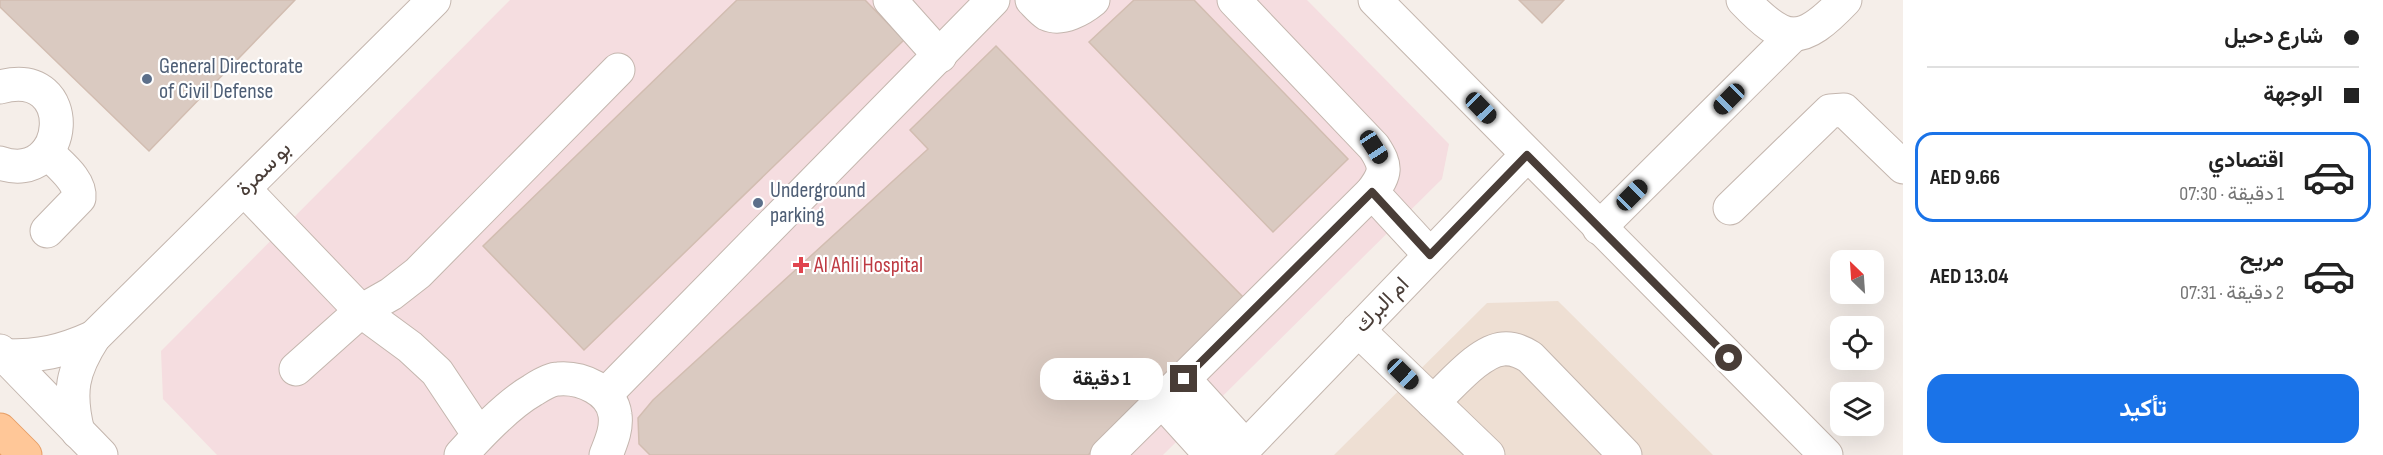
<!DOCTYPE html>
<html lang="ar">
<meta charset="utf-8">
<style>
:root{--surface:#fff;--page:#f6f6f6;--text:#222;--muted:#767676;--line:#e0e0e0;--accent:#1a73e8}
body{margin:0;font-family:"Sofia Sans Condensed",Vazirmatn,sans-serif;background:var(--page);color:var(--text);direction:rtl;height:100vh;display:flex;flex-direction:column;font-size:22px;white-space:nowrap}
*{box-sizing:border-box;margin:0}
p{font-size:20px;color:var(--muted)}
.icon{flex:none;width:33px;height:33px;fill:none;stroke:currentColor;stroke-width:2;stroke-linecap:round;stroke-linejoin:round}
.map{position:relative;flex:1;overflow:hidden;direction:ltr}
.panel{display:flex;flex-direction:column;background:var(--surface);width:480px}
.panel>*{flex:none}
.guide{display:grid;align-content:center;height:132px;padding:0 24px;background:var(--surface)}
.needle{width:39px;rotate:335deg}
.buttons{position:absolute;left:1830px;top:250px;display:grid;gap:12px}
.buttons a{display:grid;place-items:center;width:54px;height:54px;border-radius:12px;background:var(--surface);box-shadow:0 6px 24px #0002;font-size:30px}
.end{position:absolute;width:27px;height:27px;margin:-14px;border:8px solid #493d37;background:#fff;box-shadow:0 0 0 3px #fff}
.from{border-radius:50%}
.bubble{position:absolute;height:42px;border-radius:18px;background:var(--surface);box-shadow:0 6px 24px #0002;font-size:20px;font-weight:700;line-height:42px;text-align:center;direction:rtl}
.car{position:absolute;width:18px;height:36px;margin:-18px -9px;border-radius:8px;box-shadow:0 0 4px 2px #0007;background:linear-gradient(#222 24%,#8ab4d8 0 40%,#222 0 76%,#8ab4d8 0 86%,#222 0)}
.guide b{display:flex;align-items:center;gap:21px;height:57px;font-size:22px}
.guide b+b{border-top:2px solid var(--line)}
.guide i{width:15px;height:15px;background:var(--text)}
ul{padding:0;list-style:none}
li{display:flex;align-items:center;gap:18px;height:90px;margin:0 12px 9px;padding:0 12px;border:3px solid transparent;border-radius:18px}
li div{flex:1}
li b{display:block;font-size:22px}
li em{font-style:normal;font-weight:700}
li.on{border-color:var(--accent)}
li>.icon{width:54px;height:54px;stroke-width:1.5}
.primary-button{display:flex;gap:12px;margin-top:auto;padding:12px 24px}
.primary-button a{flex:1;height:69px;border-radius:18px;background:var(--accent);color:#fff;font-size:24px;font-weight:700;line-height:69px;text-align:center}
main{display:flex;flex:1;min-height:0}
.map>svg:first-child{display:block}
</style>
<main>
<section class="panel">
<div class="guide">
<b><i class="from"></i>شارع دحيل</b>
<b><i></i>الوجهة</b>
</div>
<ul>
<li class="on"><svg class="icon" aria-label="car" viewBox="0 0 24 24"><path d="M5 17H2v-5l4-1 3-4h7l3 4 3 1v5h-3M9 17h6M6 11h13"/><circle cx="7" cy="17" r="2"/><circle cx="17" cy="17" r="2"/></svg><div><b>اقتصادي</b><p>1 دقيقة · 07:30</p></div><em>AED 9.66</em></li>
<li><svg class="icon" aria-label="car" viewBox="0 0 24 24"><path d="M5 17H2v-5l4-1 3-4h7l3 4 3 1v5h-3M9 17h6M6 11h13"/><circle cx="7" cy="17" r="2"/><circle cx="17" cy="17" r="2"/></svg><div><b>مريح</b><p>2 دقيقة · 07:31</p></div><em>AED 13.04</em></li>
</ul>
<div class="primary-button"><a>تأكيد</a></div>
</section>
<div class="map">
<svg width="1903" height="455" viewBox="0 0 1903 455">
<rect width="100%" height="100%" fill="#f5eee9"/>
<path fill="#eedfd3" d="M1558 301 1713 455H1334L1487 303Z"/>
<path fill="#f5dde0" d="M510 0H1307L1449 144 1442 179 1163 455H217L163 399 161 351Z"/>
<g fill="#dacac1" stroke="#d2bdb1" stroke-width="1.5">
<path d="M0 0H295L149 151 0 7Z"/>
<path d="M737 0H865L904 40 584 350 483 246Z"/>
<path d="M1134 0H1194L1348 159 1273 232 1089 42Z"/>
<path d="M1519 0H1564L1542 23Z"/>
<path d="M996 46 1245 299 1164 382 1088 455H650L639 444 638 418 653 400 928 149 910 130Z"/>
</g>
<g fill="none" stroke-linecap="round" stroke-linejoin="round">
<g stroke="#c4b6ae" stroke-width="35">
<g id="minor">
<path d="M890 0 940 56"/>
<path d="M1032 0C1036 4 1042 11 1047 14 1062 21 1082 9 1093 0"/>
<path d="M1375 0 1826 455"/>
<path d="M1743 0C1786 45 1801 46 1845 0"/>
<path d="M0 87C80 65 70 187 0 163"/>
<path d="M47 152C58 164 81 180 79 198L47 231"/>
<path d="M244 189 361 311 296 369"/>
<path d="M1372 192 1430 255"/>
<path d="M1730 208 1830 111 1844 110 1903 167"/>
<path d="M1599 228 1794 34"/>
<path d="M1358 330 1488 455"/>
<path d="M0 351 101 455"/>
<path d="M5 356C40 356 61 352 94 337"/>
<path d="M1184 379 1246 447"/>
<path d="M606 394 993 0"/>
<path d="M1162 401 1211 455"/>
<path d="M1433 402C1451 386 1479 351 1503 349 1513 348 1522 352 1530 357L1625 455"/>
<path d="M78 432C68 392 72 371 94 337L434 0"/>
<path d="M479 435 437 372 410 347 361 311 391 294 418 273 618 70"/>
<path d="M461 455C479 435 510 403 533 390 539 386 551 379 558 379 581 377 612 390 615 415 617 429 611 442 606 455"/>
<path d="M1107 455 1372 192C1386 173 1387 167 1374 147L1234 0"/>
<path d="M1238 455 1527 155"/>
</g>
</g>
<g stroke="#e69e66" stroke-width="35">
<path id="major" d="M0 430 25 455"/>
</g>
<use href="#minor" stroke="#fff" stroke-width="33"/>
<use href="#major" stroke="#ffc798" stroke-width="33"/>
</g>
<g fill="none" stroke-linecap="round" stroke-linejoin="round">
<path stroke="#493d37" stroke-width="8" d="M1184 379 1372 192 1430 255 1527 155 1729 358"/>
</g>
<g fill="#5c6f8a" stroke="#fff" stroke-width="2">
<circle cx="147" cy="79" r="6"/>
<circle cx="758" cy="203" r="6"/>
</g>
<path fill="#e0444e" stroke="#fff" stroke-width="2" d="M798 256h6v6h6v6h-6v6h-6v-6h-6v-6h6z"/>
<g text-anchor="middle" dominant-baseline="central" stroke-width="4.5" stroke-linejoin="round" paint-order="stroke">
<g font-size="22" fill="#4e5e75" stroke="#fff" text-anchor="start">
<text x="159" y="66">General Directorate<tspan x="159" dy="25">of Civil Defense</tspan></text>
<text x="770" y="190">Underground<tspan x="770" dy="25">parking</tspan></text>
</g>
<g font-size="22" fill="#493d37" stroke="#fff">
<text transform="translate(264 169) rotate(-45)">بو سمرة</text>
<text transform="translate(1382 305) rotate(-46)">ام البرك</text>
</g>
<g font-size="22" fill="#be3a42" stroke="#fff" text-anchor="start">
<text x="814" y="265">Al Ahli Hospital</text>
</g>
</g>
</svg>
<div class="buttons">
<a><svg class="needle" viewBox="-14 -14 28 28"><path d="M0-13l5 13h-10z" fill="#e53935"/><path d="M0 13l5-13h-10z" fill="#767676"/></svg></a>
<a><svg class="icon" aria-label="locate" viewBox="0 0 24 24"><circle cx="12" cy="12" r="6"/><path d="M12 2v4M12 18v4M2 12h4M18 12h4"/></svg></a>
<a><svg class="icon" aria-label="layers" viewBox="0 0 24 24"><path d="M12 4l9 5-9 5-9-5zM3 14l9 5 9-5"/></svg></a>
</div>
<i class="end from" style="left:1729px;top:358px"></i>
<i class="end" style="left:1184px;top:379px"></i>
<div class="bubble" style="left:1040px;top:358px;width:123px">1 دقيقة</div>
<i class="car" style="left:1729px;top:99px;rotate:225deg"></i>
<i class="car" style="left:1481px;top:108px;rotate:136deg"></i>
<i class="car" style="left:1374px;top:147px;rotate:147deg"></i>
<i class="car" style="left:1632px;top:195px;rotate:45deg"></i>
<i class="car" style="left:1403px;top:374px;rotate:134deg"></i>
</div>
</main>
